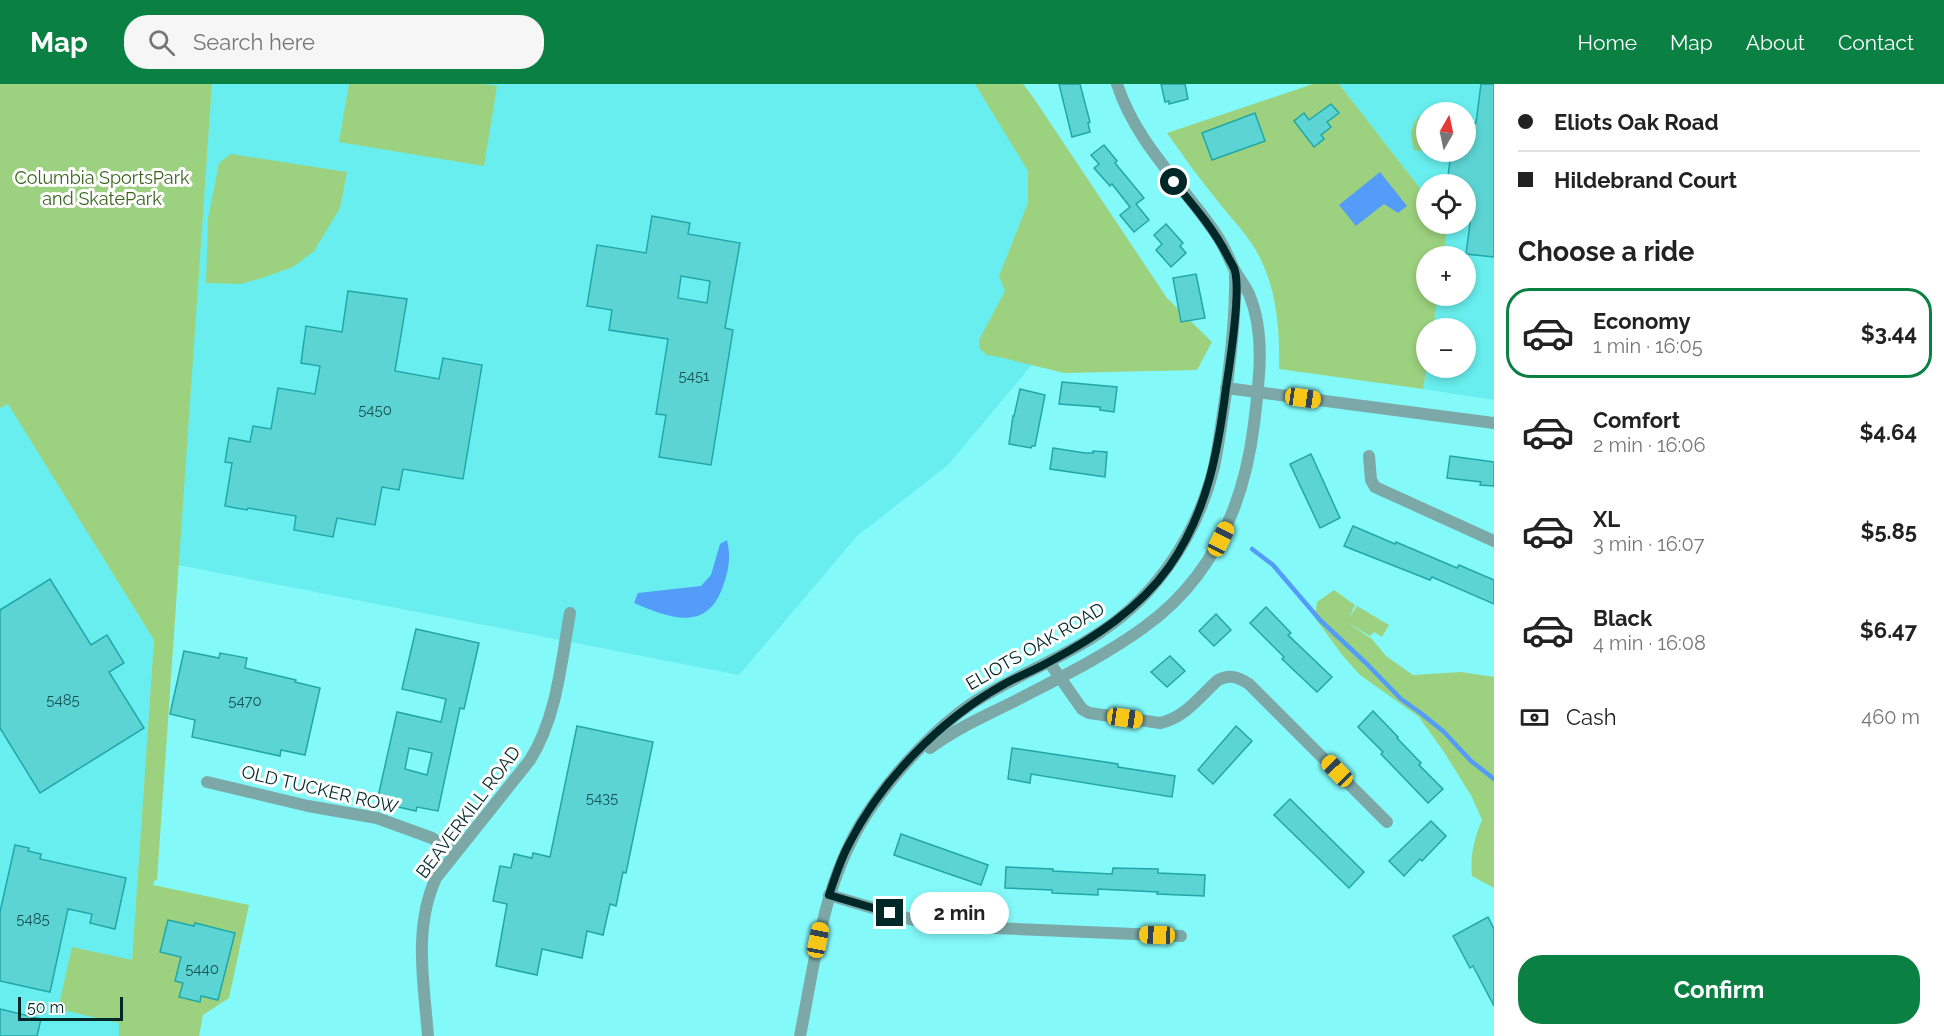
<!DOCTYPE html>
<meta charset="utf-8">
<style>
:root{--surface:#fff;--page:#f6f6f6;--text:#222;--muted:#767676;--line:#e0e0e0;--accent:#0b8043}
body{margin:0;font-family:Raleway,sans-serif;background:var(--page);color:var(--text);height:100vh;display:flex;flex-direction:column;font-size:22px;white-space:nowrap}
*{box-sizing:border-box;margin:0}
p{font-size:20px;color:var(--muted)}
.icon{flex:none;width:33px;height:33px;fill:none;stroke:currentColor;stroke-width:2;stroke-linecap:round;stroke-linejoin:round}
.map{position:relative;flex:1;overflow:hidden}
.sheet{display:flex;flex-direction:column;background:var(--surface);width:450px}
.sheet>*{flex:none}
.banner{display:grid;align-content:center;height:132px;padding:0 24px;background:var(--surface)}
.needle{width:39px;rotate:9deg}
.tools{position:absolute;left:1416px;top:18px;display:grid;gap:12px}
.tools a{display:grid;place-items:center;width:60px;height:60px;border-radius:50%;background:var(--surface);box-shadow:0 3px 9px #0003;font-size:30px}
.scale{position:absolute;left:18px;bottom:15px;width:105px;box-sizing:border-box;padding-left:6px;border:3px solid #002828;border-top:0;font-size:16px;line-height:21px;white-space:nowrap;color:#002828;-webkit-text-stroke:4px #fff;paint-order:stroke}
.end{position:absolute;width:27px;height:27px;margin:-14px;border:8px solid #002828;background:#fff;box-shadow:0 0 0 3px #fff}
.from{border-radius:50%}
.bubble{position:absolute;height:42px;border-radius:21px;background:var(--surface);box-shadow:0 3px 9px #0003;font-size:20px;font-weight:700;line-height:42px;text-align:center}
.car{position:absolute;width:18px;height:36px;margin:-18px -9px;border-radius:8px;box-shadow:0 0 4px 2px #0007;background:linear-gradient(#f5c518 24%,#345 0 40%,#f5c518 0 76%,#345 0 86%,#f5c518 0)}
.banner b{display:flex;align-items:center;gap:21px;height:57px;font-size:22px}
.banner b+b{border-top:2px solid var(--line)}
.banner i{width:15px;height:15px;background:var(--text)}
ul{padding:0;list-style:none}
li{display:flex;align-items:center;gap:18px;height:90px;margin:0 12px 9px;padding:0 12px;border:3px solid transparent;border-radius:24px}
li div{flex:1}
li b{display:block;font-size:22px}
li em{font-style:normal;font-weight:700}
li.on{border-color:var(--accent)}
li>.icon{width:54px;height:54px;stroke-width:1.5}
h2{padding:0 24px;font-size:27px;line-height:72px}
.pay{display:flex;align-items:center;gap:15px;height:66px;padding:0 24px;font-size:22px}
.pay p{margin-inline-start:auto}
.button{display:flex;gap:12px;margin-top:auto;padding:12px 24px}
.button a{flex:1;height:69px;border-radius:24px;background:var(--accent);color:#fff;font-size:24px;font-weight:700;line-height:69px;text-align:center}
header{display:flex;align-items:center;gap:36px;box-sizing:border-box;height:84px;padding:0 30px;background:var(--accent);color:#fff}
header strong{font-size:28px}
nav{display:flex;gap:33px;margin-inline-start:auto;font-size:21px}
.search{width:420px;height:54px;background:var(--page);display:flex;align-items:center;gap:15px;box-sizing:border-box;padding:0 21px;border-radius:24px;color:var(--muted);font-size:22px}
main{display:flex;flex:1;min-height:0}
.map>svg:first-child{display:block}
</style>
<header>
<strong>Map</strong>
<div class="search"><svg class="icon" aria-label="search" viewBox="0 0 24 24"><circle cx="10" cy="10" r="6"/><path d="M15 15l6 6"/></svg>Search here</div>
<nav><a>Home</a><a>Map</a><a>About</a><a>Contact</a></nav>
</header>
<main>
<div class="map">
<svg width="1494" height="952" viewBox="0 0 1494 952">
<rect width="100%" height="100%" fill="#84f9f9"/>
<g fill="#68eeee" fill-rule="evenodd">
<path d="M212 0H1006L1040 49 1042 269 948 381 857 452 739 591 178 481Z"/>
<path d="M1339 0H1494V316L1423 305 1427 284H1466V244H1433L1438 212H1466V172H1443L1448 140H1466V100H1426V112ZM1426 28H1466V68H1426Z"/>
<path d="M8 319 154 556 132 877 58 924 120 939 119 952H0V324Z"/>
</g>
<g fill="#9cd27f">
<path d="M0 0H212L157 796H155L153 801 249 821 229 914 203 931 199 952H119V939L58 925 72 863 132 876 154 556 8 320 0 324Z"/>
<path d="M349 0H482L497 2 484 82 339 58Z"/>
<path d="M975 0H1023L1033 13 1167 214 1212 258 1197 286 1064 289 999 273 987 271 980 265 979 256 1005 207 999 192 1028 119V87Z"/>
<path d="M1313 0H1339L1426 112V140H1448L1443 172H1426V212H1438L1433 244H1426L1427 284 1423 305 1279 285C1280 248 1277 209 1261 176 1251 154 1234 138 1220 120 1201 97 1184 73 1167 49Z"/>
<path d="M1423 29 1426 30V68H1429L1414 66C1410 50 1410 40 1423 29Z"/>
<path d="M231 70 347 88 340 124 314 167 293 183 262 194 240 200 206 199 208 135 219 79Z"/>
<path d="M1334 506 1355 521 1349 534 1357 522 1389 541 1382 553 1374 548 1370 552 1346 538 1372 555 1386 572 1413 591 1461 588 1494 593V804L1472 792C1470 772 1474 755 1482 736L1472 713 1444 668 1419 633 1360 591 1343 572 1315 534 1317 518Z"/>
</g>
<g fill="#539cf7">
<path d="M1380 88 1407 122 1398 129 1384 120 1356 142 1339 121Z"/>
<path d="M727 456C731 472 729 486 723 502 707 549 670 534 634 519L638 509 701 502 711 491 720 460Z"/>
</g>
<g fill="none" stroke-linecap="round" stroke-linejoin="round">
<path stroke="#539cf7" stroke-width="4.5" d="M1252 465 1273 481 1320 536 1367 580 1401 615 1422 630 1444 648 1471 677 1494 695"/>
</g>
<g fill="#5dd4d4" stroke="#20a7a7" stroke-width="1.5" fill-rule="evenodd">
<path d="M1059 0H1080L1090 38 1088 39 1090 48 1072 53Z"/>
<path d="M1161 0H1185L1188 15 1169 20V17L1165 18Z"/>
<path d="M1481 0H1494V173L1466 170 1471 132H1466V100H1447L1451 68H1466V48L1471 49 1473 39H1476Z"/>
<path d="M1331 20 1339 29 1327 38 1331 43 1321 51 1324 55 1314 63 1294 37 1304 29 1309 36Z"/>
<path d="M1255 29 1265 57 1212 76 1202 49Z"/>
<path d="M1104 61 1117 77 1115 79 1144 114 1136 120 1149 136 1134 148 1120 131 1130 123 1112 100 1110 102 1094 84 1099 80 1091 71Z"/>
<path d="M652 132 690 139 688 150 740 159 725 244 733 246 711 381 659 373 666 331 656 330 668 255 609 246 612 226 587 222 597 161 646 169ZM681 192 710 197 707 219 678 214Z"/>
<path d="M1166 140 1183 159 1180 162 1186 169 1171 183 1156 166 1162 160 1154 151Z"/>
<path d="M1196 190 1205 234 1181 238 1173 194Z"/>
<path d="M348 207 407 215 395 287 439 295 443 274 482 281 463 395 403 385 399 406 382 403 375 441 337 434 333 453 294 446 296 432 248 424 247 426 225 422 232 379 225 378 229 354 250 358 253 342 271 345 278 304 315 310 320 282 301 279 306 242 342 248Z"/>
<path d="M1062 298 1117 303 1114 328 1100 326V323L1059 320Z"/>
<path d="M1020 305 1045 311 1035 362H1032L1031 364 1009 360 1013 332H1014Z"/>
<path d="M1053 364 1085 369H1093V367L1107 368 1105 393 1050 385Z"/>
<path d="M1311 370 1340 434 1320 444 1290 380Z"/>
<path d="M1450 372 1494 378V402L1480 401 1481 398 1447 394Z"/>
<path d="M1353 442 1395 460 1396 458 1457 484 1459 481 1494 496V520L1432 493 1430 496 1344 462Z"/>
<path d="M50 495 91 561 107 551 124 579 109 588 144 644 40 709 0 644V526Z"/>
<path d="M1266 523 1291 549 1288 551 1332 593 1317 608 1282 575 1284 573 1250 539Z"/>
<path d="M1216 530 1231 546 1214 562 1199 547Z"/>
<path d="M416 545 479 559 464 625 460 624 438 727 417 723 416 727 398 723 400 717 378 713 397 628 441 638 446 615 402 605ZM409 664 432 669 427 691 405 685Z"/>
<path d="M184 567 219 574 220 569 247 574 245 584 296 596 295 598 320 604 305 671 281 666 280 672 192 653 195 636 170 630Z"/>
<path d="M1170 572 1185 587 1167 603 1151 588Z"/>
<path d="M1373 627 1398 653 1397 654 1421 679 1419 681 1443 705 1428 719 1381 670 1383 668 1358 643Z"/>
<path d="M577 642 653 658 626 789 623 788 616 822 610 820 603 851 587 847 582 874 542 865 537 891 496 882 507 820 493 817 500 782 511 784 514 770 532 774 533 769 550 773Z"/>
<path d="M1236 642 1252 657 1213 700 1198 686Z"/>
<path d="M1012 664 1118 680V683L1175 692 1172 713 1031 690 1030 699 1008 695Z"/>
<path d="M1290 715 1364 788 1349 804 1274 731Z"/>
<path d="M1431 737 1446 752 1422 777 1420 775 1404 792 1389 777Z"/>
<path d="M901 750 988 781 981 801 894 771Z"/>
<path d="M15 761 29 764 28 767 41 770 40 775 126 794 115 845 90 839 92 830 68 825 50 908 0 897V828Z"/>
<path d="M1006 783 1053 785V787L1112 790 1113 784 1158 785V789L1205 791 1204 812 1157 810 1158 808 1098 805V811L1052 809V806L1005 804Z"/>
<path d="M1488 833 1494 845V922L1473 882 1470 884 1453 852Z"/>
<path d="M168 836 194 842 195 839 235 849 218 916 201 912 200 918 179 913 183 899 175 897 181 873 160 868Z"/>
<path d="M0 925 41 935 37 952H0Z"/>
</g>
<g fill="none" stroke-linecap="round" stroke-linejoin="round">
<g stroke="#7ca9a8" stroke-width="12">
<path d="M1226 304 1494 339"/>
<path d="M1369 372 1371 396 1375 403 1494 457"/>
<path d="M1049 578 1082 625 1089 629 1160 639C1185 634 1200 612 1218 596 1230 590 1238 593 1249 600L1387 738"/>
<path d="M930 664C955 645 985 632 1013 618 1057 595 1103 573 1143 544 1212 495 1244 422 1254 340 1259 298 1266 250 1249 210 1245 202 1239 194 1235 187 1229 175 1224 161 1216 150 1182 100 1136 59 1117 0"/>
<path d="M207 698 308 722 377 734 432 754 455 769"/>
<path d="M829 811 910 835 948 842 1181 852"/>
<path d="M428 952C424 900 413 844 436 794L530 676C557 633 561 579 570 529"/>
<path d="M800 952C816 872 824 789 873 721 896 687 937 643 971 620 1013 592 1061 576 1102 547 1158 510 1198 448 1214 383 1219 359 1222 334 1226 309 1231 269 1236 228 1235 187"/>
</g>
</g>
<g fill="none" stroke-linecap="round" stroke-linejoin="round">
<path stroke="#002828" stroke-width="8" d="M890 829 829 811C835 794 840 776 849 760 881 697 939 637 1001 602 1016 593 1033 587 1049 578 1094 554 1139 525 1169 483 1207 429 1218 368 1226 304 1230 278 1241 210 1235 187 1234 182 1229 176 1227 171 1213 144 1193 121 1174 98"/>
</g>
<g text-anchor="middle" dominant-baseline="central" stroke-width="6" stroke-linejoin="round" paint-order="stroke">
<g font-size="15" fill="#175353">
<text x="694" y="292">5451</text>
<text x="375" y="326">5450</text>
<text x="63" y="616">5485</text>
<text x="245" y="617">5470</text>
<text x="602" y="714">5435</text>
<text x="33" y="835">5485</text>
<text x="202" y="885">5440</text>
</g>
<g font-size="18" fill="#3a641e" stroke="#fff">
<text x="102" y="93">Columbia SportsPark<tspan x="102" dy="21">and SkatePark</tspan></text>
</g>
<g font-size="18" fill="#002828" stroke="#fff">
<text transform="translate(1035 562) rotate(-30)">ELIOTS OAK ROAD</text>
<text transform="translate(320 705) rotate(13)">OLD TUCKER ROW</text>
<text transform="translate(468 728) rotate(-53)">BEAVERKILL ROAD</text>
</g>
</g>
</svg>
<div class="tools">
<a><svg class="needle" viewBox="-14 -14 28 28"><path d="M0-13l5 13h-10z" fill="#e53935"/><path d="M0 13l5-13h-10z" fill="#767676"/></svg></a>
<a><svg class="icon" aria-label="locate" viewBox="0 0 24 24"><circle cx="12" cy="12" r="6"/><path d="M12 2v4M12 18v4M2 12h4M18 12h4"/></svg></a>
<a>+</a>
<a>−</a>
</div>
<div class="scale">50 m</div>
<i class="end from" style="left:1174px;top:98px"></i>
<i class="end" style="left:890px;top:829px"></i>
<div class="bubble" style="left:910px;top:808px;width:99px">2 min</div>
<i class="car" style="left:1303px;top:314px;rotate:98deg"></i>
<i class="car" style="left:1221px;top:455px;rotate:26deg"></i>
<i class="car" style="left:1125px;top:634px;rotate:98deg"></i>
<i class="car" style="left:1337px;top:687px;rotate:316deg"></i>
<i class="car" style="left:1157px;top:851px;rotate:272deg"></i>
<i class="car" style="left:818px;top:856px;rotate:11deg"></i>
</div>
<section class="sheet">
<div class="banner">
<b><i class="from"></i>Eliots Oak Road</b>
<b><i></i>Hildebrand Court</b>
</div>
<h2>Choose a ride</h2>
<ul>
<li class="on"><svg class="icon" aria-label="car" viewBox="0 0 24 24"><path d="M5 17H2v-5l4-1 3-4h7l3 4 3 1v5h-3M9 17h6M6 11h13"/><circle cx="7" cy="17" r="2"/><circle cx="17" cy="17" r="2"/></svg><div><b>Economy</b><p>1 min · 16:05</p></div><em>$3.44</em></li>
<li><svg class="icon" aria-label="car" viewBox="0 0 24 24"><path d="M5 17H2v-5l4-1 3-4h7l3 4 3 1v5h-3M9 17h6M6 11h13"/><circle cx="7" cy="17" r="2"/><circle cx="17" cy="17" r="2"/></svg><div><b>Comfort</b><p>2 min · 16:06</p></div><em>$4.64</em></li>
<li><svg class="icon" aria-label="car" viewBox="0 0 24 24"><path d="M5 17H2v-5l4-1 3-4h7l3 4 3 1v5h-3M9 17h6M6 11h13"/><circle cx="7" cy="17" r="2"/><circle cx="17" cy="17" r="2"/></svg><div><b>XL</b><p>3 min · 16:07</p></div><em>$5.85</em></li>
<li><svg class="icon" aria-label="car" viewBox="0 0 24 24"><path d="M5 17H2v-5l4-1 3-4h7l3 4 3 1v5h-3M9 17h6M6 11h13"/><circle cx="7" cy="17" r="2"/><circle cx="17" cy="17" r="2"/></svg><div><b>Black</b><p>4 min · 16:08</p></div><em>$6.47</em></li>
</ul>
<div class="pay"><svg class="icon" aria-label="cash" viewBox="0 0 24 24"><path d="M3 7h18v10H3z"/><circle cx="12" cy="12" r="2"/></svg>Cash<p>460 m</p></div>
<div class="button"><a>Confirm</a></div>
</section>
</main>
